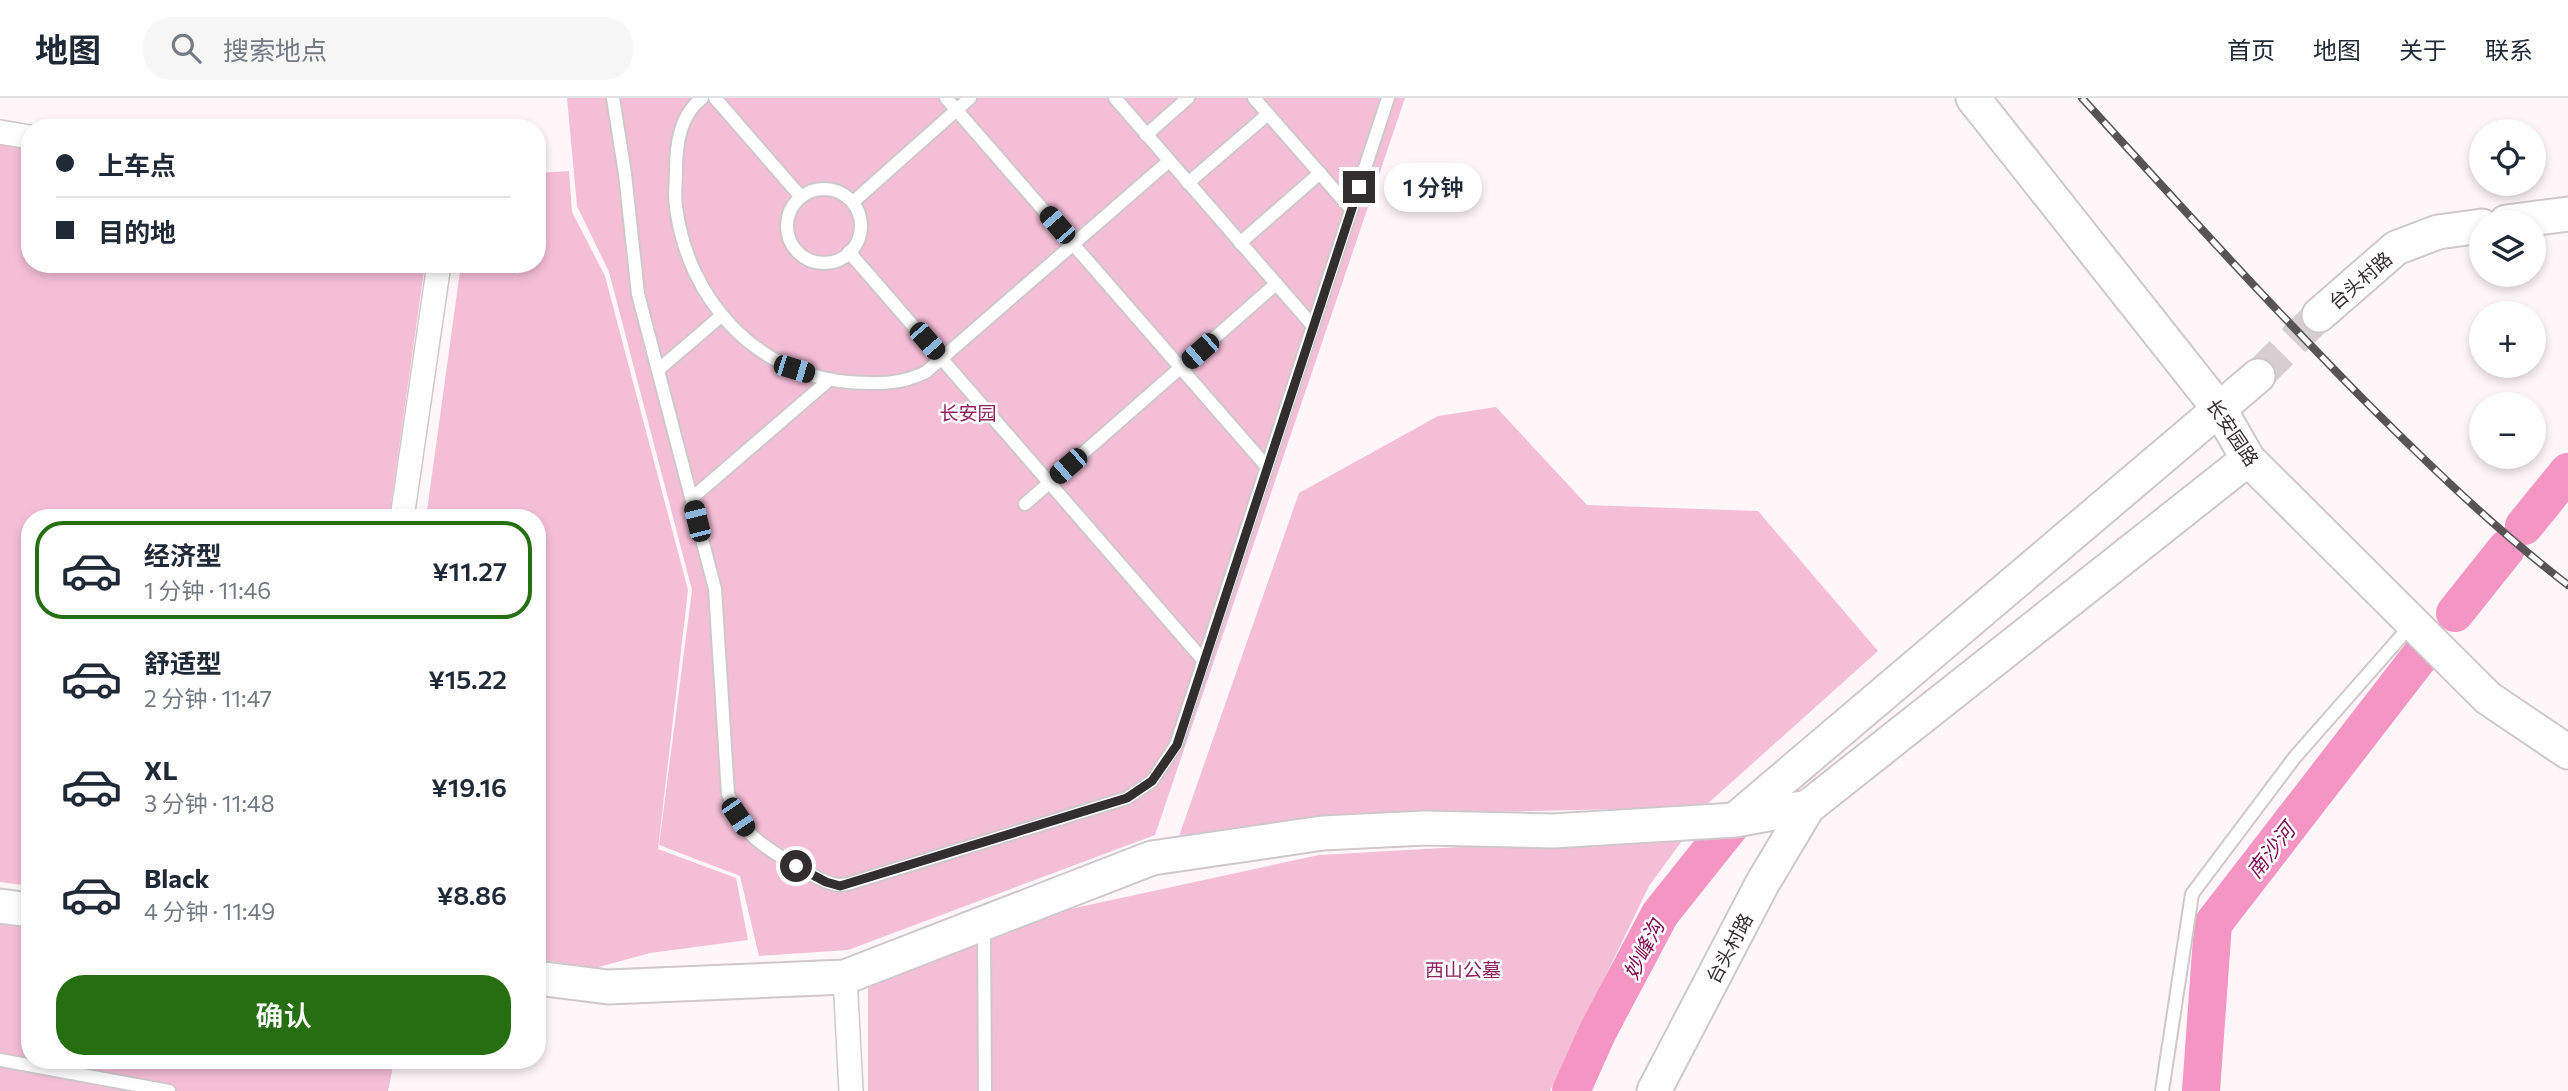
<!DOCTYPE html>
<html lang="zh">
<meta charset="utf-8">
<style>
:root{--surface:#fff;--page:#f6f6f7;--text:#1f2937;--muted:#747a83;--line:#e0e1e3;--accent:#256f11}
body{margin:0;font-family:Commissioner,"Noto Sans SC",sans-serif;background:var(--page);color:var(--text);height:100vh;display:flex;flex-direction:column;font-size:26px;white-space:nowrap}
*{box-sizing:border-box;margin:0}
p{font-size:23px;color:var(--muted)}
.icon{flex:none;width:38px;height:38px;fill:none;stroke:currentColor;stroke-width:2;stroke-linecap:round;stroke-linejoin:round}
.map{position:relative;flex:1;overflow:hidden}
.sheet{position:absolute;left:21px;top:411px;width:525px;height:560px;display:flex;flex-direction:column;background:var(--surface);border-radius:28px;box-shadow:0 4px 10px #0003}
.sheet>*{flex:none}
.guide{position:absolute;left:21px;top:21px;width:525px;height:154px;border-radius:28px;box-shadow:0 4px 10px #0003;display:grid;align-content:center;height:154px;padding:0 35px;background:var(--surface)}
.fabs{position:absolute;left:2469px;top:21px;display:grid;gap:14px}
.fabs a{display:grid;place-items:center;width:77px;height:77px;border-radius:50%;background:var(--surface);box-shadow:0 4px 10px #0003;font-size:35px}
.end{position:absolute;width:32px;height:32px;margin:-16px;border:9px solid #322e30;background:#fff;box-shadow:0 0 0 4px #fff}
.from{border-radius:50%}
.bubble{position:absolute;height:49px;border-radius:24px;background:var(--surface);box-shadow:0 4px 10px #0003;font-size:23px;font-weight:600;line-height:49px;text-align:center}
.car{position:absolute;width:21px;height:42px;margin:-21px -10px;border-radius:9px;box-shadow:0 0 5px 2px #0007;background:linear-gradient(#222 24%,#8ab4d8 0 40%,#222 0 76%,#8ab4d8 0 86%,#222 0)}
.guide b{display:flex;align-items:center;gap:24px;height:66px;font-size:26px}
.guide b+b{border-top:2px solid var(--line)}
.guide i{width:18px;height:18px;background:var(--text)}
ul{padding:12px 0 0;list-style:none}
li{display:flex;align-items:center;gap:21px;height:98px;margin:0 14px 10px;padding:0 21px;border:4px solid transparent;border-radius:28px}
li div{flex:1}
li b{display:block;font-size:26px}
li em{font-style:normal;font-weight:600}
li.on{border-color:var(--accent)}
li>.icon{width:63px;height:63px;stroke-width:1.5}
.primary-button{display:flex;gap:14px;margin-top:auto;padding:14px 35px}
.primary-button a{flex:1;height:80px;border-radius:28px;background:var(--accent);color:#fff;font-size:28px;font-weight:600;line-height:80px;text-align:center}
header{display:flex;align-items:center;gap:42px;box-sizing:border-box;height:98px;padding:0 35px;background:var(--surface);border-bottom:2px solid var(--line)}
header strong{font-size:33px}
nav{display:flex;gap:38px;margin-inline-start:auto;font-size:24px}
.search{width:490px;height:63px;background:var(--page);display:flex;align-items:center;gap:18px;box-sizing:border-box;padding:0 24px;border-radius:28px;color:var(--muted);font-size:26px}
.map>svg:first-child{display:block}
</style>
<header>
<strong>地图</strong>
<div class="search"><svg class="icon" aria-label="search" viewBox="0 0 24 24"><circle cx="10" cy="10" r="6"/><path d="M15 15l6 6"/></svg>搜索地点</div>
<nav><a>首页</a><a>地图</a><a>关于</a><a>联系</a></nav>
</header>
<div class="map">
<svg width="2568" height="993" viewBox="0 0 2568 993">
<rect width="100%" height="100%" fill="#fff6f9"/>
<g fill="#f5bed7">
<path d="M567 0H1405L1155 737 848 852 759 858 740 778 659 747 692 492 609 174 577 108Z"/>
<path d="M0 40 30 46V166H425L389 420H30V788L0 784Z"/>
<path d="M569 73 572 114 605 178 688 492 658 751 736 780 748 842 650 855 595 870 537 861V420H426L461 166H537V75Z"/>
<path d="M1496 309 1587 407 1758 413 1878 553 1704 709 1327 718 1178 741 1299 395 1438 318Z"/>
<path d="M1687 736 1649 788 1550 993H868V890L1010 824 1319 757Z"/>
<path d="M0 823 30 827V962L394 963 388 993H0Z"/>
</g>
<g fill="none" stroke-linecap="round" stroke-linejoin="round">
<g stroke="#f595c3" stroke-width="38">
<path d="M2524 428 2568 374"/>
<path d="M2455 515 2506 451"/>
<path d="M1571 993 1598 933 1660 816 1735 722"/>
<path d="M2201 993 2213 826 2430 545"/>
</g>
<path stroke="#d6ced1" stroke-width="33" stroke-dasharray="33 17" stroke-linecap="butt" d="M2258 278 2319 217"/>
<g stroke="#d0c7cb" stroke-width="16">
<g id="lane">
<path d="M613 0 625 76 638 196 715 491 728 696C734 709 740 723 749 734 760 748 820 785 838 787 846 788 856 783 864 781L1127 700 1152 683 1176 647 1313 228"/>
<path d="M702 0C680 17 676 46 676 72 676 84 674 97 676 109 688 201 754 275 848 284 875 286 901 287 926 274L1169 63"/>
<path d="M715 0 801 99"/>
<path d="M946 0 1267 369"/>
<path d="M1115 0 1313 228 1388 0"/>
<path d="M1254 0 1351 111"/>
<path d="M1146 37 1188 0"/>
<path d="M1188 85 1268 16"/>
<circle cx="824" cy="128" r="37"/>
<path d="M853 104 970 0"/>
<path d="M1240 145 1320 75"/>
<path d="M849 154 1204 563"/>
<path d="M658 272 721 218"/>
<path d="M692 400 829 282"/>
<path d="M1025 406 1276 186"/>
<path d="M984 829 985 993"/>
<path d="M0 962 169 993"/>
<path d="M2162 993 2192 796 2295 659 2412 526"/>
</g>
</g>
<g stroke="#d0c7cb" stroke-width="26">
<g id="street">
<path d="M0 34 30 39"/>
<path d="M402 420 439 166"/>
<path d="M845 879 851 993"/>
</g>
</g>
<g stroke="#d0c7cb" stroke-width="37">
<g id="secondary">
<path d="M1973 0 2220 312 2248 361 2488 600 2568 654"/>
<path d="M2506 124 2568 116"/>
<path d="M2319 217 2396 150 2438 134 2482 128"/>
<path d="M1737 720 2258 278"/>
<path d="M0 808 30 812"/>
<path d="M537 880 608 889 845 879 1152 760 1323 735 1425 730 1553 733 1735 722 1808 709 2248 361"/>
<path d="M1654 993 1762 786 1808 709"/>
</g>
</g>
<use href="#lane" stroke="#fff" stroke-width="12"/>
<use href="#street" stroke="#fff" stroke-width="23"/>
<use href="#secondary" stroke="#fff" stroke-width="33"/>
<g stroke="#585355" stroke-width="8">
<path id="rail" d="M2082 0C2175 102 2267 204 2364 302 2429 367 2495 431 2568 487"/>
</g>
<use href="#rail" stroke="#fff" stroke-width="5" stroke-dasharray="16" stroke-linecap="butt"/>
</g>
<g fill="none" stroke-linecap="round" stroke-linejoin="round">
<path stroke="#322e30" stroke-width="9" d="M796 768 826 784 840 788 1127 700 1152 683 1177 647 1359 89"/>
</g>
<g text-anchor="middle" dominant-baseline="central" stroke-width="5" stroke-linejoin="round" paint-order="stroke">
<g font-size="19" fill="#322e30" stroke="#fff">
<text transform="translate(2360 182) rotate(-41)">台头村路</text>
<text transform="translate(2233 334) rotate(56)">长安园路</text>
<text transform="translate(1729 850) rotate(-62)">台头村路</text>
</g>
<g font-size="19" fill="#902161" stroke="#fff">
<text x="968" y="314">长安园</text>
<text x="1463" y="871">西山公墓</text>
</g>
<g font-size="21" font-style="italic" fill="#810e54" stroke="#fff">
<text transform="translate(2270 752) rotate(-52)">南沙河</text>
<text transform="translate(1643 851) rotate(-63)">妙峰沟</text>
</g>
</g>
</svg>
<div class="fabs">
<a><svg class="icon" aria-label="locate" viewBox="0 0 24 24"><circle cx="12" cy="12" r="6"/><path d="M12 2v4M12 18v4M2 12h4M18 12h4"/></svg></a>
<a><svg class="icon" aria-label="layers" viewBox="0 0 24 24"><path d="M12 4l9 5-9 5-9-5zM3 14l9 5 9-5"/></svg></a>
<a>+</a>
<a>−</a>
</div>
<i class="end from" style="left:796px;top:768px"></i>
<i class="end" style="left:1359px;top:89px"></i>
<div class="bubble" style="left:1384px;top:65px;width:98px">1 分钟</div>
<i class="car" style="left:1057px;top:127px;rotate:319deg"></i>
<i class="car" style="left:927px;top:243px;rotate:139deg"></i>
<i class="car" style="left:1200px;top:253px;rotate:229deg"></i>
<i class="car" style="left:794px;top:271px;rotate:107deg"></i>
<i class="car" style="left:1068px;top:368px;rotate:229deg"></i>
<i class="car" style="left:697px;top:423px;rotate:346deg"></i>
<i class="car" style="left:738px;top:719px;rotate:146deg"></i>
<div class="guide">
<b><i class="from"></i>上车点</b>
<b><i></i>目的地</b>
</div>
<section class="sheet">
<ul>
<li class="on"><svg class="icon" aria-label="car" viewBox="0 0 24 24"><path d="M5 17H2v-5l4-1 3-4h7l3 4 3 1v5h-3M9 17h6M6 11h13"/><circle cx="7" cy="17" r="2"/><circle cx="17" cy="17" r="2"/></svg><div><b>经济型</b><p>1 分钟 · 11:46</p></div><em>¥11.27</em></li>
<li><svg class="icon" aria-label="car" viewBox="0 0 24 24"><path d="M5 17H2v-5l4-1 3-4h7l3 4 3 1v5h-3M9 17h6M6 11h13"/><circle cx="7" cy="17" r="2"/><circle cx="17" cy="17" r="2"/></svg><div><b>舒适型</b><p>2 分钟 · 11:47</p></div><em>¥15.22</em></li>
<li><svg class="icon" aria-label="car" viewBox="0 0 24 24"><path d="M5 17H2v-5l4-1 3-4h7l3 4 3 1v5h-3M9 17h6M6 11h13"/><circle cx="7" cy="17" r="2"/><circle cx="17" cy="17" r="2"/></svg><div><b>XL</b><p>3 分钟 · 11:48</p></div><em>¥19.16</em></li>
<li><svg class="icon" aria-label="car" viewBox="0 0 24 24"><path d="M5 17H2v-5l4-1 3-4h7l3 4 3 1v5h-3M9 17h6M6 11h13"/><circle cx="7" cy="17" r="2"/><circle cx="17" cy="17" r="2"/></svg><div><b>Black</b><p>4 分钟 · 11:49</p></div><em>¥8.86</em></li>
</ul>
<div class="primary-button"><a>确认</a></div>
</section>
</div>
